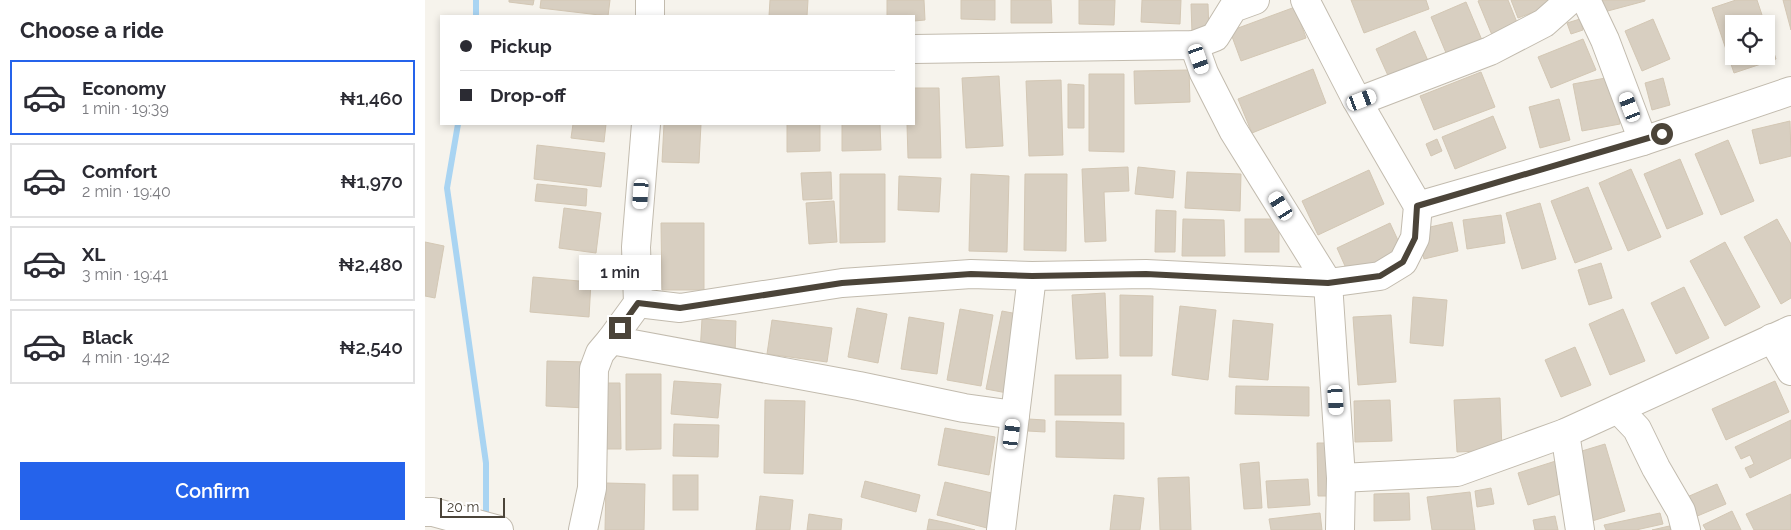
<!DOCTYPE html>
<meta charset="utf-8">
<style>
:root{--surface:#fff;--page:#f7f7f7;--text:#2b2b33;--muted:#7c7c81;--line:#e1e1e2;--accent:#2563eb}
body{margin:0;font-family:Raleway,sans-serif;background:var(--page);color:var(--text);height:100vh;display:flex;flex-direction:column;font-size:19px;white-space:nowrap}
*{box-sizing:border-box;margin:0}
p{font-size:16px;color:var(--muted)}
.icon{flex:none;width:28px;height:28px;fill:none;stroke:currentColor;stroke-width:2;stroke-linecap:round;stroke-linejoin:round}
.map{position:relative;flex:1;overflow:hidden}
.details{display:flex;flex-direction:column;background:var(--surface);width:425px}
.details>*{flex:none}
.top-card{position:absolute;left:15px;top:15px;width:475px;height:110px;border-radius:0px;box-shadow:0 2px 8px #0003;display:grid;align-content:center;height:110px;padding:0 20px;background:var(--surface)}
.buttons{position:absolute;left:1300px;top:15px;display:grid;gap:10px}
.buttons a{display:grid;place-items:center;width:50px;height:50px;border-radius:0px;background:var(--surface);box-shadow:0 2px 8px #0003;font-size:25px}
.scale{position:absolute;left:15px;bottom:12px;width:65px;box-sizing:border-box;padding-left:5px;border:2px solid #4b4439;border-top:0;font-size:14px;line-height:18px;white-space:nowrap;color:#4b4439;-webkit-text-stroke:4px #fff;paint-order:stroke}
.end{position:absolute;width:22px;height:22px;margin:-11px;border:6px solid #4b4439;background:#fff;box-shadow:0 0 0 2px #fff}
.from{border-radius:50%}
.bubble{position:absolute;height:35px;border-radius:0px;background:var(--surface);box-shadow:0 2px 8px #0003;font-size:16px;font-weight:600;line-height:35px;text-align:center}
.car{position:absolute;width:15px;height:30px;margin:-15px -8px;border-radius:6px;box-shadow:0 0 4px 1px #0007;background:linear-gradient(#fff 24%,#345 0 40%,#fff 0 76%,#345 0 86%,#fff 0)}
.top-card b{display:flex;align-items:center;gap:18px;height:48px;font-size:19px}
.top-card b+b{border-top:1px solid var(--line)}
.top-card i{width:12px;height:12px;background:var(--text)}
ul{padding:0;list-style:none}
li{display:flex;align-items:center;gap:15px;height:75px;margin:0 10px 8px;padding:0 10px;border:2px solid var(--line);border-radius:0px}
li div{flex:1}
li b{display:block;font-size:19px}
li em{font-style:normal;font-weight:600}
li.selected{border-color:var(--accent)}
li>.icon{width:45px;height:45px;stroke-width:1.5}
h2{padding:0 20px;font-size:22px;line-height:60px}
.cta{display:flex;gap:10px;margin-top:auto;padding:10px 20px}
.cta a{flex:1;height:58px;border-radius:0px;background:var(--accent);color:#fff;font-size:20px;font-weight:600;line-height:58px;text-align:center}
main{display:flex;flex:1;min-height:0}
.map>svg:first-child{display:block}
</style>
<main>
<section class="details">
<h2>Choose a ride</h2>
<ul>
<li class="selected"><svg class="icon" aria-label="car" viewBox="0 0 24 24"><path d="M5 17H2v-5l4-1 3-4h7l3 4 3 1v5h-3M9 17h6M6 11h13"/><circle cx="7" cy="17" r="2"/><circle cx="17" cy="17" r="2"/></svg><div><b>Economy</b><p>1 min · 19:39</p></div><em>₦1,460</em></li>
<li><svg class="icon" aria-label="car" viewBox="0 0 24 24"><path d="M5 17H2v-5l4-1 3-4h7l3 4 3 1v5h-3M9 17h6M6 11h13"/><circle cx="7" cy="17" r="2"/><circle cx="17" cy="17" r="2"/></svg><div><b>Comfort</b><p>2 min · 19:40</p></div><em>₦1,970</em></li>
<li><svg class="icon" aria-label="car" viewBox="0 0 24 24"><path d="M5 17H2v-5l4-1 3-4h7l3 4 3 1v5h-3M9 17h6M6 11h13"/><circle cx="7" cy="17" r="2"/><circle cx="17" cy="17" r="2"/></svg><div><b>XL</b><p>3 min · 19:41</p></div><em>₦2,480</em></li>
<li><svg class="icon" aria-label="car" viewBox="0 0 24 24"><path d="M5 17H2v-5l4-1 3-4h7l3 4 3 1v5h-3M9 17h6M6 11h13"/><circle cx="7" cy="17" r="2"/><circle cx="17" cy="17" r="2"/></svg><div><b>Black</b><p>4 min · 19:42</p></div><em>₦2,540</em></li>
</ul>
<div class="cta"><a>Confirm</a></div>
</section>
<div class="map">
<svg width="1366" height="530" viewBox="0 0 1366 530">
<rect width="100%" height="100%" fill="#f6f3ec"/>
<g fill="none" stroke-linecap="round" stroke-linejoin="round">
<g stroke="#a9d4f2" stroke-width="6">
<path d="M51 16V0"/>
<path d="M33 124 22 188 61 463V519"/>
</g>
</g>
<g fill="#d8cfc1" stroke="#d3c7b4">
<path d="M84 0H109L108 5 84 2Z"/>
<path d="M116 0H185L183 16 115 8Z"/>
<path d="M345 0H383L382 16H344Z"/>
<path d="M462 0H499L500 20 489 21V16H462Z"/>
<path d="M536 0H570V20L536 19Z"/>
<path d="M586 0H626L627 23H586Z"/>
<path d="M654 0H690L689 25 654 24Z"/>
<path d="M717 0H756L755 24 716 22Z"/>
<path d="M926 0H1001L1004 9 939 33Z"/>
<path d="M1055 0H1083L1093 25 1067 35 1053 1Z"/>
<path d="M1086 0H1130L1132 3 1093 18Z"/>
<path d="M1176 0H1220V1L1179 12Z"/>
<path d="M1311 0H1332L1340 24H1309V56H1341V29L1351 59 1309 73 1287 8Z"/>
<path d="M1358 0H1366V30Z"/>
<path d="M1041 2 1059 45 1024 60 1006 17Z"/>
<path d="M766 4H783L784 33H767Z"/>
<path d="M870 7 881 38 816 61 805 31Z"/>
<path d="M1155 19 1158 30 1146 34 1142 23Z"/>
<path d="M1228 19 1245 59 1217 71 1200 31Z"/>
<path d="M990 31 1004 63 965 80 951 49Z"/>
<path d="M1158 39 1171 70 1126 88 1113 57Z"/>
<path d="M888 69 901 103 827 133 813 99Z"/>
<path d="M764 70 765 102 710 104 709 71Z"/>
<path d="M1056 72 1070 107 1009 130 995 96Z"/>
<path d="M664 74H699V152L664 151Z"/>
<path d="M574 76 578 146 541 148 537 78Z"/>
<path d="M1186 77 1195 124 1157 131 1148 84Z"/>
<path d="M1238 78 1245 105 1227 110 1220 83Z"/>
<path d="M636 80 638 155 604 156 601 81Z"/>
<path d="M643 84 659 85V128H643Z"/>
<path d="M489 88H514L516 158H483L482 124H489Z"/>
<path d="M1134 99 1145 140 1115 148 1104 107Z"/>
<path d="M1068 116 1081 148 1030 169 1017 137Z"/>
<path d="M1365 121 1366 156 1335 164 1327 130Z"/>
<path d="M148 124H181L179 142 146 138Z"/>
<path d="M239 124H276L274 163 237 162Z"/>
<path d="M362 124H395V151L362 152Z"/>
<path d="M417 124H455L456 150 417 151Z"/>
<path d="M1012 139 1017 151 1006 156 1001 144Z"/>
<path d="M1303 140 1329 201 1296 215 1270 154Z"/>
<path d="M112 145 180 153 176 187 109 179Z"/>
<path d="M1255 159 1278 214 1242 229 1219 174Z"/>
<path d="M703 167 704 191 679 192 681 241 660 242 657 169Z"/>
<path d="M713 167 750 171 748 198 710 194Z"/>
<path d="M1206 169 1236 237 1203 251 1174 183Z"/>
<path d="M944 170 959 204 893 235 877 201Z"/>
<path d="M406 172 407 199 378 200 376 173Z"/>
<path d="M762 172 816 174 815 211 760 208Z"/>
<path d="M415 174H460V242L415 243Z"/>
<path d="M546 174 584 176 582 252 544 251Z"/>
<path d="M600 174H642L641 251 599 250Z"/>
<path d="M474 176 516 178 514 212 473 210Z"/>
<path d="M112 184 162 189 161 206 110 201Z"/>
<path d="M1163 187 1187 249 1150 263 1126 201Z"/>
<path d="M409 201 412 242 384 244 381 203Z"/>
<path d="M1115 203 1131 259 1097 269 1081 213Z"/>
<path d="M139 208 176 213 171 253 134 248Z"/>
<path d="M731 210 751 211 750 252H730Z"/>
<path d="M1076 215 1080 243 1042 249 1038 220Z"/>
<path d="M758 219 799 220 800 256H757Z"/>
<rect x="820" y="219" width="34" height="33"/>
<path d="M1352 219 1366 244V298L1356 304 1319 237Z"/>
<path d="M1027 222 1033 251 999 259 992 230Z"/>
<path d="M236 223H279V290H237Z"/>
<path d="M965 223 977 249 924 275 912 248Z"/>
<path d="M0 242 19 246 10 298 0 296Z"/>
<path d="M1300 242 1335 307 1300 326 1265 261Z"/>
<path d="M1176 263 1187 298 1164 305 1153 270Z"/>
<path d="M108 277 166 282 164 317 105 312Z"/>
<path d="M1259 287 1284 338 1251 354 1226 303Z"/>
<path d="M680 293 683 358 651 359 647 295Z"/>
<path d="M695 295 728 296 727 356H695Z"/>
<path d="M988 297 1022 300 1018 346 985 343Z"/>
<path d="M755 306 791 310 783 380 747 375Z"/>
<path d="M432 308 462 314 453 363 423 357Z"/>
<path d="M535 309 568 315 556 386 522 380Z"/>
<path d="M1198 309 1220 361 1185 375 1164 324Z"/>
<path d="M577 311 598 315 582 393 561 389Z"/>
<path d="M966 315 971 382 933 385 928 317Z"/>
<path d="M484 317 519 323 512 374 476 369Z"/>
<path d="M277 319 311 321 310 355 275 353Z"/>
<path d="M347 320 407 328 402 362 342 354Z"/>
<path d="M808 320 848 324 843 380 804 377Z"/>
<path d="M1150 347 1166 385 1136 397 1120 360Z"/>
<path d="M122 361 163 362 161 408 121 406Z"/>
<path d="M201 374H236V449L201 450Z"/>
<rect x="630" y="375" width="66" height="40"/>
<path d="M249 381 296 384 293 418 246 414Z"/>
<path d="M1350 381 1364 412 1301 440 1287 409Z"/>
<path d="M177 383H195L196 449H179Z"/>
<path d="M811 386 884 387V416L810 414Z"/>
<path d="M1075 398 1077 450 1032 452 1029 400Z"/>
<path d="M340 400 380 401 378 474 339 473Z"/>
<path d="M965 400 967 441 930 442 929 401Z"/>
<path d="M603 419 620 420V432L603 431Z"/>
<path d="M1366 420V458L1325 478 1320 468 1329 464 1325 455 1316 459 1310 447Z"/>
<path d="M631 421 699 423V459L631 457Z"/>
<path d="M249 424 294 425 293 457 248 456Z"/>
<path d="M520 428 570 437 564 475 513 465Z"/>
<path d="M892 443H908L909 496H893Z"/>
<path d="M1180 444 1200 511 1167 521 1147 454Z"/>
<path d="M1137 459 1147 490 1103 505 1093 473Z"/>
<path d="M834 462 837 508 819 509 815 464Z"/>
<rect x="248" y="475" width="25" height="35"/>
<path d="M764 477 766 530H735L733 478Z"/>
<path d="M883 479 885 505 843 508 841 481Z"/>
<path d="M440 481 495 495 491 512 436 497Z"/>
<path d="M520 482 571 494 562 528 512 515Z"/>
<path d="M181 483 220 484 219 530H180Z"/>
<path d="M1292 484 1301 504 1270 517 1262 497Z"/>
<path d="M1066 488 1069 504 1052 507 1050 491Z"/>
<path d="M1045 492 1050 530H1007L1002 497Z"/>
<path d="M984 493 985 520 949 521V494Z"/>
<path d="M1366 494V530H1329L1321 514Z"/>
<path d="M689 495 719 498 715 530H685Z"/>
<path d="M335 496 368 500 365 530H331Z"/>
<path d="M1307 511 1316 530H1281L1278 525Z"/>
<path d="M895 513 897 530H846L844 519Z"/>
<path d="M1235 513 1238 524 1211 530H1181L1179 525Z"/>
<path d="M384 514 417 519 416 530H382Z"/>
<path d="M1130 516 1133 530H1110L1108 520Z"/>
<path d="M504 519 523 523 550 530H502Z"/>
<path d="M1253 524 1254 530H1227Z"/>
</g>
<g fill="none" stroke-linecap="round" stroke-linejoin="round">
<g stroke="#c2bbae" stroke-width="30">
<g id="minor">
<path d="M1161 0 1180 40 1218 141"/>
<path d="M225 16V0"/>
<path d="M769 45 779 73 808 130 903 283 916 478 915 530"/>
<path d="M489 49 769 45 790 37 808 8 830 0"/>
<path d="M931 99 937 100 1065 51 1119 23 1145 0"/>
<path d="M993 206 1218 141 1366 91"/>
<path d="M213 303 255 308 417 283 546 274 607 276 721 274 903 283 955 276 978 262 990 238 993 206 931 99 880 0"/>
<path d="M1347 338 1366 371"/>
<path d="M186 340 434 386 539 408 590 415"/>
<path d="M1193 409 1212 429 1231 468 1256 511 1261 530"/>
<path d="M1140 433 1155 530"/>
<path d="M916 478 1032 472 1140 433 1366 330"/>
<path d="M0 512H8L74 530"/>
<path d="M158 530 167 488 169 369 175 353 186 340 213 303 211 247 221 124"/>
<path d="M576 530 607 276"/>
</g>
</g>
<use href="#minor" stroke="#fff" stroke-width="28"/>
</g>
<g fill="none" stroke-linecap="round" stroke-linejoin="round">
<path stroke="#4b4439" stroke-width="6" d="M195 328 213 303 255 308 417 283 546 274 607 276 721 274 903 283 955 276 978 262 990 238 992 206 1237 134"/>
</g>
</svg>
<div class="buttons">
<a><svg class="icon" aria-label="locate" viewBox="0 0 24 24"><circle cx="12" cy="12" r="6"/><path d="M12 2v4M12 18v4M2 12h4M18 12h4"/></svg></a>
</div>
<div class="scale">20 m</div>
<i class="end from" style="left:1237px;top:134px"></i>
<i class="end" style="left:195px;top:328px"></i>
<div class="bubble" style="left:154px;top:255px;width:82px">1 min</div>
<i class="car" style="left:774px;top:59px;rotate:161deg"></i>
<i class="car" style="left:937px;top:100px;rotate:69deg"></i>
<i class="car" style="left:1205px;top:107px;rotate:339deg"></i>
<i class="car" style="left:216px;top:194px;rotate:184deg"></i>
<i class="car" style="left:856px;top:206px;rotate:328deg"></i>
<i class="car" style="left:911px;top:400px;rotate:176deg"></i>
<i class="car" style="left:587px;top:434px;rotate:7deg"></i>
<div class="top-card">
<b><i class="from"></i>Pickup</b>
<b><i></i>Drop-off</b>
</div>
</div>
</main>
